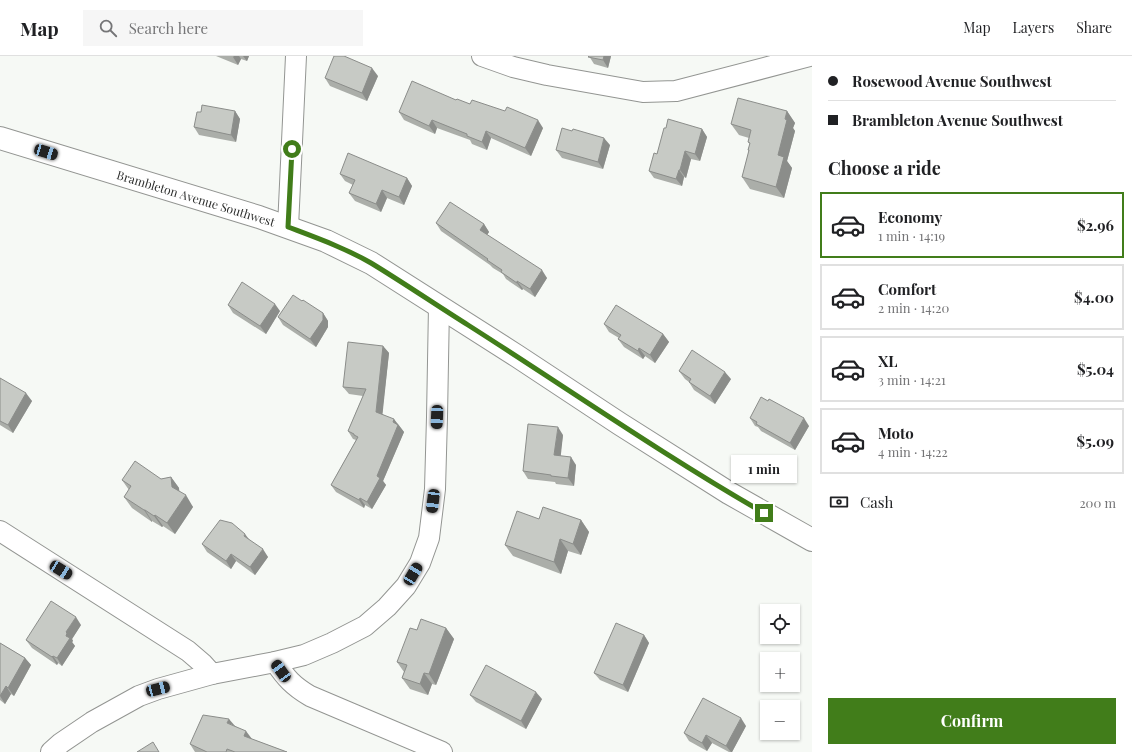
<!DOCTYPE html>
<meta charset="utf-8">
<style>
:root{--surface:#fff;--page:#f6f6f6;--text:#202124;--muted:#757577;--line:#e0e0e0;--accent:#417d1a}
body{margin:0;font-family:"Playfair Display",serif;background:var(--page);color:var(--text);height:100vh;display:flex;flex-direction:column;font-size:15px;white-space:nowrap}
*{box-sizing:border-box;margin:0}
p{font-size:13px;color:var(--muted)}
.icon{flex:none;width:22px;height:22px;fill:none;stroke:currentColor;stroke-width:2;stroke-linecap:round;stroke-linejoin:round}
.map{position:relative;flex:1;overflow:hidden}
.sheet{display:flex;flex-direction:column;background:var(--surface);width:320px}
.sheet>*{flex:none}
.hud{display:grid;align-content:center;height:88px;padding:0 16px;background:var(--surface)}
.controls{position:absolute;left:760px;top:548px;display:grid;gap:8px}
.controls a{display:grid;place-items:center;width:40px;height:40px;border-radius:0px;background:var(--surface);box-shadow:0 1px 3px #0004;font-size:20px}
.end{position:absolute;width:18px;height:18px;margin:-9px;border:5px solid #417d1a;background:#fff;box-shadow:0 0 0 2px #fff}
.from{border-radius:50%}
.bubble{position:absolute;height:28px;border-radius:0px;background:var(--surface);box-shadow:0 1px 3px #0004;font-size:13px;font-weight:700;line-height:28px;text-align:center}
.car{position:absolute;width:12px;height:24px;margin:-12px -6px;border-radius:5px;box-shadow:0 0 3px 1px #0007;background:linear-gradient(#222 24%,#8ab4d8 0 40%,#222 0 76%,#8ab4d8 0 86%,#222 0)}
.hud b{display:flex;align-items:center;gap:14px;height:38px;font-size:15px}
.hud b+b{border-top:1px solid var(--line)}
.hud i{width:10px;height:10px;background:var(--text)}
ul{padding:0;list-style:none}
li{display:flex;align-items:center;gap:12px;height:66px;margin:0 8px 6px;padding:0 8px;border:2px solid var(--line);border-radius:0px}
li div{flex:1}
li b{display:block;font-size:15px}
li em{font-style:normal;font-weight:700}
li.selected{border-color:var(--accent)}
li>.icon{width:36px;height:36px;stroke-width:1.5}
h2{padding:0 16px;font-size:18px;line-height:48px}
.pay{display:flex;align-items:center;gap:10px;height:44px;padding:0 16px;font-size:15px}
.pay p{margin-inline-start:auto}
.cta{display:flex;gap:8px;margin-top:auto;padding:8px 16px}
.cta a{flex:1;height:46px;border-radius:0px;background:var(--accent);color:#fff;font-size:16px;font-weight:700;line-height:46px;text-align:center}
header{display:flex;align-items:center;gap:24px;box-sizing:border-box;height:56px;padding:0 20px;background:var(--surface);border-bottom:1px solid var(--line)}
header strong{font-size:19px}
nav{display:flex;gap:22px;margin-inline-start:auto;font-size:14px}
.search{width:280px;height:36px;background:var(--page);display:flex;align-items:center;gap:10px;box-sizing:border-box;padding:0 14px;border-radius:0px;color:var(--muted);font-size:15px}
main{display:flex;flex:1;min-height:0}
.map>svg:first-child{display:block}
</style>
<header>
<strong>Map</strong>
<div class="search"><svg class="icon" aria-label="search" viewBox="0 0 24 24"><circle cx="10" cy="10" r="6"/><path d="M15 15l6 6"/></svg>Search here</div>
<nav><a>Map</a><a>Layers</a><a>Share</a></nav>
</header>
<main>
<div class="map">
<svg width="812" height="696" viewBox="0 0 812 696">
<rect width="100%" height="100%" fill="#f6f9f5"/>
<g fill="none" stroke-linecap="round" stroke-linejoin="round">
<g stroke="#939592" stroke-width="22">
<g id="minor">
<path d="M482 0 513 11 547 19 643 36 676 35 810 0"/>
<path d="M288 171 296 0"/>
<path d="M0 475 188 595 202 607 212 618"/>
<path d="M275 606C286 622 293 630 310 640L442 696"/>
<path d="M51 696 61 687 92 666 139 640 158 633 212 618 275 606 304 599 332 587 365 570 387 551 406 530 420 507 429 482 435 433 437 361 439 250"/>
</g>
</g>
<g stroke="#939592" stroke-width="24">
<path id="primary" d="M0 82 259 161 326 185 371 207 517 300 620 368 729 437 812 484"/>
</g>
<use href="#minor" stroke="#fff" stroke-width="20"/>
<use href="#primary" stroke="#fff" stroke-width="22"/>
</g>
<g fill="#abaea9">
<path d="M216 0H249L247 5 241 3 238 9Z"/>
<path d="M589 0H611L608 12 594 8Z"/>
<path d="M378 20 367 45 330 30 325 22Z"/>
<path d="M456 44 470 48 543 72 531 100 491 82 487 94 472 88 470 84 437 72 435 78 404 64 399 56Z"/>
<path d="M235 55 240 63 236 86 199 79 194 71 201 56Z"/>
<path d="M787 55 795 67 793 72 795 75 787 105 792 112 784 142 750 133 742 121 749 95 748 94 750 88 748 86 749 82 739 79 731 68Z"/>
<path d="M666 72 702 73 707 81 700 105 691 103 686 122 684 121 682 130 654 122 649 115 657 98Z"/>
<path d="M610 89 603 113 562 102 556 94Z"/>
<path d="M340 118 407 122 412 130 404 149 387 142 381 156 355 145 349 137 353 129 345 125Z"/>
<path d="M436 167 484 168 489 176 487 179 547 222 535 241 523 233 522 234 506 223 503 218 493 212 490 209 441 175Z"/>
<path d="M302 245 323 257 328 265V271L316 291 283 269 278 261Z"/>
<path d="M228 249 280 255 266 278 233 257Z"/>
<path d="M604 268 663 278 669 286 655 307 645 300 643 303 624 291 618 283 619 282 609 276Z"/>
<path d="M383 290 389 297 382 358 398 368 404 376 383 425 386 429 372 453 365 449 364 452 336 436 331 429 356 384 353 383 348 375 363 340 349 338 343 331Z"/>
<path d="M679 315 731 323 715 348 694 334 689 326 685 323Z"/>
<path d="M0 322 32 345 13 377 0 369Z"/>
<path d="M750 362 809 370 795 394 761 375 758 371 755 370Z"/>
<path d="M563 379 560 400 576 409 574 430 556 428 555 426 528 423 523 415Z"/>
<path d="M171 421 179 432V435L193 451 175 478 163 470 162 471 152 465V466L132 452 124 441 129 434 122 424 161 423Z"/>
<path d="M539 463 581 464 589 476 581 499 568 495 561 518 513 500 505 489Z"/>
<path d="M250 484 268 501 255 519 236 505 231 513 207 496 202 488Z"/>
<path d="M81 569 72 583 73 585 72 586 75 590 62 610 58 607 57 609 32 592 26 584Z"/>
<path d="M446 572 454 583 436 629 432 628 428 639 410 633 402 622 404 616 397 606 417 574Z"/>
<path d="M644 579 649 587 628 636 600 624 594 617Z"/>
<path d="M0 587 25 602 31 609 14 640 11 638 5 648 0 644Z"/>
<path d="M470 639 542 643 526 673 476 646Z"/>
<path d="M234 669 252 683 287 696H195L190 688Z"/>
<path d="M746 670 732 696H729L712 687 707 695 689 685 684 677Z"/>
</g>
<g fill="#8b8d8a">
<path d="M234 0H239L241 3 238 9 233 1Z"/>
<path d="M243 0H249L247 5Z"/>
<path d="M604 0H611L608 12 603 4Z"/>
<path d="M372 12 378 20 367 45 362 37Z"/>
<path d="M235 55 240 63 236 86 231 79Z"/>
<path d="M787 55 795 67 793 72 795 75 787 105 792 112 784 142 776 131 778 99Z"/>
<path d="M432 64 437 72 435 78 429 70Z"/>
<path d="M538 64 543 72 531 100 525 92Z"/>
<path d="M702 73 707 81 700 105 695 98Z"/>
<path d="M486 75 491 82 487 94 482 86Z"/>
<path d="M604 82 610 89 603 113 598 106Z"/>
<path d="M685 95 691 103 686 122 680 114Z"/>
<path d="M679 114 684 121 682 130 676 123Z"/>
<path d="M407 122 412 130 404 149 399 141Z"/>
<path d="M382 134 387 142 381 156 376 148Z"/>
<path d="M484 168 489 176 485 182 480 174Z"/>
<path d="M542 214 547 222 535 241 530 233Z"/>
<path d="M517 225 523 233 522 234 517 227Z"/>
<path d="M275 248 280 255 266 278 260 270Z"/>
<path d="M323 257 328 265V271L316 291 310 283Z"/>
<path d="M663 278 669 286 655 307 650 299Z"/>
<path d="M383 290 389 297 382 363 376 356Z"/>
<path d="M639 292 645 300 643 303 638 295Z"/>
<path d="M725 316 731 323 715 348 710 340Z"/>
<path d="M26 337 32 345 13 377 8 369Z"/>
<path d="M804 362 809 370 795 394 790 387Z"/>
<path d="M394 363 404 376 383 425 386 429 372 453 367 446 377 420Z"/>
<path d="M558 371 563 379 560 407 554 399Z"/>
<path d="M571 401 576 409 574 430 568 422Z"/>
<path d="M171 421 179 432 180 442 172 431Z"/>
<path d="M186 439 193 451 175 478 167 467Z"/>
<path d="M360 442 365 449 364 452 359 444Z"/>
<path d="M144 454H145L152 465V466Z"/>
<path d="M155 459 163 470 162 471 154 460Z"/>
<path d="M581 464 589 476 581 499 573 488Z"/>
<path d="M245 478 251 486 244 480Z"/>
<path d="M560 483 568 495 561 518 554 506Z"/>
<path d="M263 493 268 501 255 519 250 511Z"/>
<path d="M231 498 236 505 231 513 226 505Z"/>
<path d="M76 561 81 569 72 583 73 585 72 586 75 590 62 610 57 602 66 580V576Z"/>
<path d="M446 572 454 583 436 629 429 618Z"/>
<path d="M644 579 649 587 628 636 623 629Z"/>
<path d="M53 600 58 607 57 609 52 601Z"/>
<path d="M25 602 31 609 14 640 8 632Z"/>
<path d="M424 617 432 628 428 639 420 628Z"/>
<path d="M6 630 11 638 5 648 0 640Z"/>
<path d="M536 636 542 643 526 673 521 665Z"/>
<path d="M741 662 746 670 732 696H731L726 690Z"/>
<path d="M229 663 235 670 227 667Z"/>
<path d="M246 675 252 683 244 680Z"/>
<path d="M706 679 712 687 707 695 702 687Z"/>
</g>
<g fill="#c7cac5" stroke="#8b8d8a">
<path d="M334 0H344L372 12 362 37 325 22Z"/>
<path d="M589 0H604L603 4 588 1Z"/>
<path d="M412 25 456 44 457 43 470 48 472 44 505 55 507 51 538 64 525 92 486 75 482 86 467 80V78L432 64 429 70 399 56Z"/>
<path d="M738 42 787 55 785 63 787 64 778 99 784 101 776 131 742 121 749 94H748L750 87 748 86 751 74 731 68Z"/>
<path d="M202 49 235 55 231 79 194 71 197 56H201Z"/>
<path d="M668 63 702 73 695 98 685 95 680 114H679L676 123 649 115 654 97 657 98 664 72H666Z"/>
<path d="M562 72 572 75 573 73 604 82 598 106 556 94Z"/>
<path d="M348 97 407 122 399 141 382 134 376 148 349 137 355 124 340 118Z"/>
<path d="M450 146 484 168 480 174 542 214 530 233 517 225V227L501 216 502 214 487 204 488 203 436 167Z"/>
<path d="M242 226 275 248 260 270 228 249Z"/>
<path d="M293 239 302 245 303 244 323 257V264L310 283 278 261Z"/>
<path d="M616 249 663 278 650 299 639 292 638 295 618 283 621 279 604 268Z"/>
<path d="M348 286 383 290 376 356 394 363 393 366 398 369 377 420 380 422 367 446 360 442 359 444 331 429 358 381 354 379V378L348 375 366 333 343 331Z"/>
<path d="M692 294 725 316 710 340 689 326 691 323 679 315Z"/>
<path d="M0 322 26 337 8 369 0 365Z"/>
<path d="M761 341 768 345 769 343 804 362 790 387 756 368 757 366 750 362Z"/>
<path d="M528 368 558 371 554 399 571 401 568 422 551 420V419L523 415Z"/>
<path d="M135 405 161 423 171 421 172 431 186 439 167 467 155 459 154 460 145 454H144L124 441 131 430 122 424Z"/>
<path d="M543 451 581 464 573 488 560 483 554 506 505 489 517 455 539 463Z"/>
<path d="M220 464 232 467 245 478 244 480 263 493 250 511 231 498 226 505 202 488Z"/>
<path d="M51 545 76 561 66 576 67 577 66 580 70 582 57 602 53 600 52 601 26 584Z"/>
<path d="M421 563 446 572 429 618 424 617 420 628 402 622 407 609 397 606 410 572 417 574Z"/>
<path d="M616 567 644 579 623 629 594 617Z"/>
<path d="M0 587 25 602 8 632 6 630 0 640Z"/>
<path d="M486 609 536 636 521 665 470 639Z"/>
<path d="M703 642 741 662 726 690 706 679 702 687 684 677Z"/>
<path d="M203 659 229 663 227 667 246 675 244 680 287 696H235L227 693 226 696H207L190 688Z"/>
<path d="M153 686 159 696H137Z"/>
</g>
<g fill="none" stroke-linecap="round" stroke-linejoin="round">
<path stroke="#417d1a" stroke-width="5" d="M292 93 288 171C317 182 345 192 371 207 404 227 436 249 468 269 567 332 663 399 764 457"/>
</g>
<g text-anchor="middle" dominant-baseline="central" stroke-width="3" stroke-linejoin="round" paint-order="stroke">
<g font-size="12" fill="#2d2e2d" stroke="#fff">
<text transform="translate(196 142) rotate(17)">Brambleton Avenue Southwest</text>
</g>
</g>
</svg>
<div class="controls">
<a><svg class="icon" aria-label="locate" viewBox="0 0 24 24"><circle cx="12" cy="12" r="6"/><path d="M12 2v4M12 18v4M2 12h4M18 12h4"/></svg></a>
<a>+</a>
<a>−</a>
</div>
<i class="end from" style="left:292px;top:93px"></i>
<i class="end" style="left:764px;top:457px"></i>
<div class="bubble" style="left:731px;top:399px;width:66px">1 min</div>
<i class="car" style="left:46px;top:96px;rotate:107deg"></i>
<i class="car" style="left:437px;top:361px;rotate:182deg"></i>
<i class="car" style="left:433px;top:445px;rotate:187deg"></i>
<i class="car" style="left:61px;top:514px;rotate:122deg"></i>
<i class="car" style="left:413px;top:518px;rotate:31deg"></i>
<i class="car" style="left:281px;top:615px;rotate:324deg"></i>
<i class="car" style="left:158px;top:633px;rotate:75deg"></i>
</div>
<section class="sheet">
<div class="hud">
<b><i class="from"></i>Rosewood Avenue Southwest</b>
<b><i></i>Brambleton Avenue Southwest</b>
</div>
<h2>Choose a ride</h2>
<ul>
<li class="selected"><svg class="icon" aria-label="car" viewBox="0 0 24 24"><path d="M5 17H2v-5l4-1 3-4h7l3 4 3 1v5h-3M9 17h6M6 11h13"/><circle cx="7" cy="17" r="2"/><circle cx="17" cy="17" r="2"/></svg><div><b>Economy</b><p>1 min · 14:19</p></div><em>$2.96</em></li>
<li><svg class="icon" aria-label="car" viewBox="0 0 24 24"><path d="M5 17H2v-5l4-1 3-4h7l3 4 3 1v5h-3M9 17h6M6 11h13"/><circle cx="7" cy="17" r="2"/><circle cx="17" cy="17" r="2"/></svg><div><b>Comfort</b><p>2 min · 14:20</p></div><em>$4.00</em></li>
<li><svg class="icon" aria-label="car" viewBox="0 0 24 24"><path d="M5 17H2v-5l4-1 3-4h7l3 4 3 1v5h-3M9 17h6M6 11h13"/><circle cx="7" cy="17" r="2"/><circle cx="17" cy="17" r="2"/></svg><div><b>XL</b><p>3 min · 14:21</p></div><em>$5.04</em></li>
<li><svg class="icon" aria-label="car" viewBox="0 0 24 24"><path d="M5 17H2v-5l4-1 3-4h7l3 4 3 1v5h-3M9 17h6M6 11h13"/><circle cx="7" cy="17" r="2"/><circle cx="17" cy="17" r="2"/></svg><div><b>Moto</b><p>4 min · 14:22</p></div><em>$5.09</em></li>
</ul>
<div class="pay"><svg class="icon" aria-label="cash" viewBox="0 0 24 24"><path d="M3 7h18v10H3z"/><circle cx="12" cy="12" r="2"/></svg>Cash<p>200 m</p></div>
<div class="cta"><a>Confirm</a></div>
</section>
</main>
